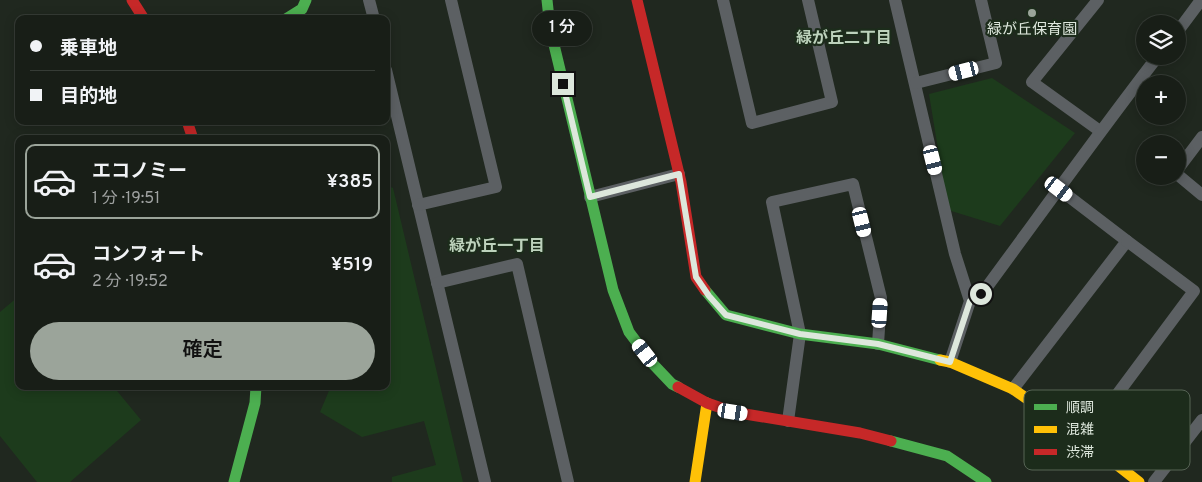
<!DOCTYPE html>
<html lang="ja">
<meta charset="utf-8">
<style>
:root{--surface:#181e17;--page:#252b24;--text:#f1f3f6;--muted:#9fa2a1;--line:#363c36;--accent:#9ba49a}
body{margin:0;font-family:Overpass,"Noto Sans JP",sans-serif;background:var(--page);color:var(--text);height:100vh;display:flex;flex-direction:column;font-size:19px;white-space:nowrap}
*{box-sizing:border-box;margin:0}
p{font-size:16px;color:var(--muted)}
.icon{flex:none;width:28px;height:28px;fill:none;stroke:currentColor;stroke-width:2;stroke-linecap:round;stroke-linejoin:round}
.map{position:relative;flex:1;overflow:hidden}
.drawer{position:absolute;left:15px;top:135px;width:375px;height:255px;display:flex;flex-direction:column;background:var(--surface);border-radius:10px;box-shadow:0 2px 12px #0003,0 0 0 1px var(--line)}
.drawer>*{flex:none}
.hud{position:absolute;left:15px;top:15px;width:375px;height:110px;border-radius:10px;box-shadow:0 2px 12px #0003,0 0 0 1px var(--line);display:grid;align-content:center;height:110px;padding:0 15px;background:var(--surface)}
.controls{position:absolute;left:1136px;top:15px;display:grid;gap:10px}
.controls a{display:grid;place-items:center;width:50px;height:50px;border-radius:50%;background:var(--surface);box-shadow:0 2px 12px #0003,0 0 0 1px var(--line);font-size:25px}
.end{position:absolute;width:22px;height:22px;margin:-11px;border:6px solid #dde7dc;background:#111;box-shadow:0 0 0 2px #111}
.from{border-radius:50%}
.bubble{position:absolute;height:35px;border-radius:18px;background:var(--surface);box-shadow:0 2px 12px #0003,0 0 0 1px var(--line);font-size:16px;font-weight:600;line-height:35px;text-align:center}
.car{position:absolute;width:15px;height:30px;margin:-15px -8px;border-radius:6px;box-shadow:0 0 4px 1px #0007;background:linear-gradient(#fff 24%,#345 0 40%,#fff 0 76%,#345 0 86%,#fff 0)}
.hud b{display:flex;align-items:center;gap:18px;height:48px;font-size:19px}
.hud b+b{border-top:1px solid var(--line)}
.hud i{width:12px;height:12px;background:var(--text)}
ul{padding:9px 0 0;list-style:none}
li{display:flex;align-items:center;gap:15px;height:75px;margin:0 10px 8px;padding:0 5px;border:2px solid transparent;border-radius:10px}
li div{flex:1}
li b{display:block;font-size:19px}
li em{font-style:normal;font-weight:600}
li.current{border-color:var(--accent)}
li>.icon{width:45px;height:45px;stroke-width:1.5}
.cta{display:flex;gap:10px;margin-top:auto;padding:10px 15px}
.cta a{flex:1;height:58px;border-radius:30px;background:var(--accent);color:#111;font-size:20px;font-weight:600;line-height:58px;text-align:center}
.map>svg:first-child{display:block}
</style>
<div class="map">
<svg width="1202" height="482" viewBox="0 0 1202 482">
<rect width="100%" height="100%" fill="#20281f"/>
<g fill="#1d3b1c">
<path d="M992 78 1075 133 1000 226 948 210 929 94Z"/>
<path d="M386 185 393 188 463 482H392V477L436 465 424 421 362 437 320 412 331 386H386Z"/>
<path d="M19 296V386H113L141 420 70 482H37L0 436V312Z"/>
</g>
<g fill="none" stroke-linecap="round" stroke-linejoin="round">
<g stroke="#5c6063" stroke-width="12">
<path d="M369 0 374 19"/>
<path d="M723 0 752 123 832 102 808 0"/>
<path d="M895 0 955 254 970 301 950 362"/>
<path d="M1098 0 1032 82 1100 131"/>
<path d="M1178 31 1201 0"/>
<path d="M386 70 485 482"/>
<path d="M916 83 996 63 981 0"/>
<path d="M1178 169 1202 137"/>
<path d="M1178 175 1202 195"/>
<path d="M590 197 679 174"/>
<path d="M418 205 496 187 451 0"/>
<path d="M437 283 517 264 568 482"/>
<path d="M970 301 981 295C1040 215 1097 135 1158 56"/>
<path d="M1013 389 1127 241 1059 189"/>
<path d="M788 421 800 334 772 202 853 184 881 298 878 344"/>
<path d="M1084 439 1194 291 1127 241"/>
<path d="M1154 482 1202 420"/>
</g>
<g stroke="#4caf50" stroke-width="11">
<path d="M547 0 550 28 613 290 629 332 653 364 672 384 678 387"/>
<path d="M286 19 302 9 306 0"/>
<path d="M705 290 726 315 800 334 878 344 940 360"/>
<path d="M891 441 947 456 986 482"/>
<path d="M234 482 255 403 256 386"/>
</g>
<g stroke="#ffc107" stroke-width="11">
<path d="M940 360 950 362 1013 389 1084 439 1139 482"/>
<path d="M695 482 707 403"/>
</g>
<g stroke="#c62828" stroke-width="11">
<path d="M132 0 144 19"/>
<path d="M637 0 681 182 696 277 705 290"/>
<path d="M187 121 193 139"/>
<path d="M678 387 707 403 733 412 860 433 891 441"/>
</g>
</g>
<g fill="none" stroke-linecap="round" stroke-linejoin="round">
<path stroke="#dde7dc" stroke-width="6" d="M563 84 590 197 679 174 696 277 709 296 726 315 800 334 878 344 950 362 970 301 981 294"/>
</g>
<circle fill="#9ba49a" stroke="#1c2c1b" stroke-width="2" cx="1032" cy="13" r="5"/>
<g text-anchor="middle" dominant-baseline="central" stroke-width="4.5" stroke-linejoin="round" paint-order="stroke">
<g font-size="15" fill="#dde7dc" stroke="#1c2c1b">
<text x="1032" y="30">緑が丘保育園</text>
</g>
<g font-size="16" font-weight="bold" fill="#bdd2bc" stroke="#1c2c1b">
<text x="844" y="39">緑が丘二丁目</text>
<text x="497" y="247">緑が丘一丁目</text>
</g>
</g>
<rect x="1024" y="390" width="166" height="80" rx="8" fill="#1c2c1b" stroke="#566455" stroke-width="1"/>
<rect x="1034" y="404" width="23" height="6" fill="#4caf50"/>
<rect x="1034" y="426" width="23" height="7" fill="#ffc107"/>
<rect x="1034" y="449" width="23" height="6" fill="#c62828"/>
<g font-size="14" fill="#dde7dc">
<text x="1066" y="412">順調</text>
<text x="1066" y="434">混雑</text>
<text x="1066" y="457">渋滞</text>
</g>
</svg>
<div class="controls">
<a><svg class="icon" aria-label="layers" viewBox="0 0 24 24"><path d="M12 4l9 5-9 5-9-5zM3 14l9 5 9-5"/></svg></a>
<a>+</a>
<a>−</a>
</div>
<i class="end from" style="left:981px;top:294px"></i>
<i class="end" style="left:563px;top:84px"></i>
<div class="bubble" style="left:532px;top:11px;width:60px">1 分</div>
<i class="car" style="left:964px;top:71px;rotate:256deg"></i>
<i class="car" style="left:933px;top:160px;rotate:166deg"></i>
<i class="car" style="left:1059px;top:189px;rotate:127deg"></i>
<i class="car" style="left:862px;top:222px;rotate:166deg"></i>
<i class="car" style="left:880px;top:313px;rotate:4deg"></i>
<i class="car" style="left:645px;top:353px;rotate:322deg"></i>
<i class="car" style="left:733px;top:412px;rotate:99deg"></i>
<div class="hud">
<b><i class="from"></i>乗車地</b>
<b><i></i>目的地</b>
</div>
<section class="drawer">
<ul>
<li class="current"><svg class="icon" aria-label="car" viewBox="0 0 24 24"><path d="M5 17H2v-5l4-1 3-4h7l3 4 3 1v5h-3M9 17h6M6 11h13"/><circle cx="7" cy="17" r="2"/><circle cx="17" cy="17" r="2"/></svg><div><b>エコノミー</b><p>1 分 · 19:51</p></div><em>¥385</em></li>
<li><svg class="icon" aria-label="car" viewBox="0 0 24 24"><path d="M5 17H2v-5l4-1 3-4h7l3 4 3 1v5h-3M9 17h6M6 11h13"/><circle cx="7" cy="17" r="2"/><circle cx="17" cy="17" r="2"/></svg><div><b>コンフォート</b><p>2 分 · 19:52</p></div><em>¥519</em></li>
</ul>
<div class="cta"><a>確定</a></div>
</section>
</div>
